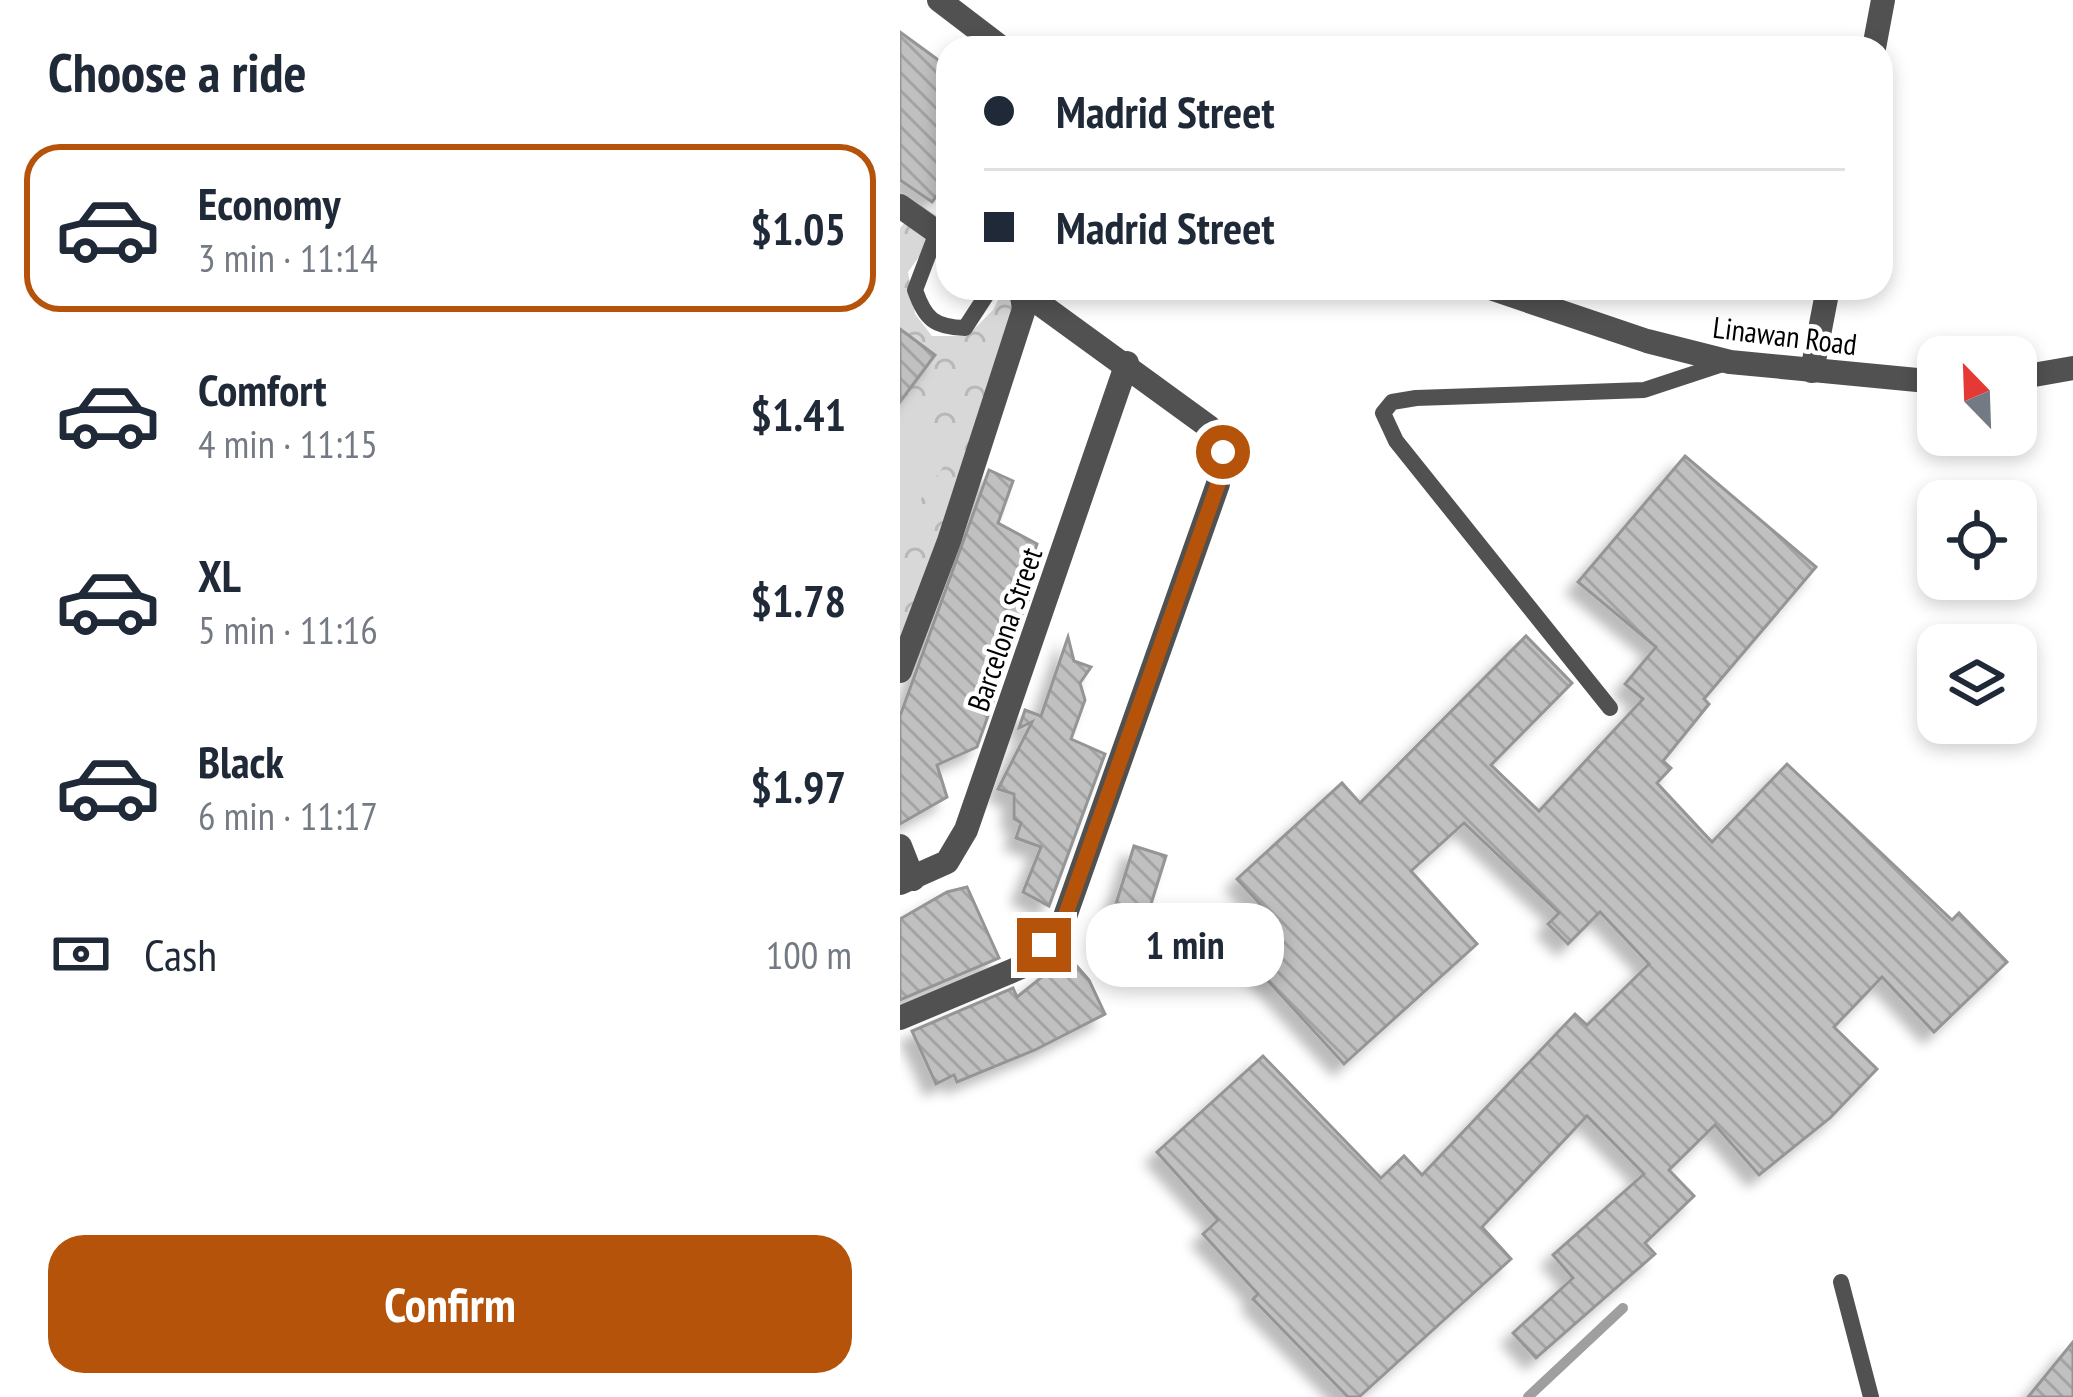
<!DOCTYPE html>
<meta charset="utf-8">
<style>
:root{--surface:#fff;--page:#f6f6f7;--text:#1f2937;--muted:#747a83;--line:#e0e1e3;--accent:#b45309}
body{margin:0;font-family:"PT Sans Narrow",sans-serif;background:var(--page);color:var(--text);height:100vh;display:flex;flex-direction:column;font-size:45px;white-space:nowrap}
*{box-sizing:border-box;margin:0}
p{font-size:39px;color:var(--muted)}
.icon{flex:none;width:66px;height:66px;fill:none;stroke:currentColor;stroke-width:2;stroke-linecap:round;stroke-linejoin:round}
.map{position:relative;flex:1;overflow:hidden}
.panel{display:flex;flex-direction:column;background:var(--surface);width:900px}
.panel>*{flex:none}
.top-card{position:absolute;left:36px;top:36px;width:957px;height:264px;border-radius:36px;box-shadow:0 6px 18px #0003;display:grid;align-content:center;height:264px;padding:0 48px;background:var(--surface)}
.needle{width:78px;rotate:337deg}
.tools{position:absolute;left:1017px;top:336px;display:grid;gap:24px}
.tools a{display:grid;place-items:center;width:120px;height:120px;border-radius:24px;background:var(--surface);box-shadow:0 6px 18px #0003;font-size:60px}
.end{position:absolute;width:54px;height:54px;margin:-27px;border:15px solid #b45309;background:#fff;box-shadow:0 0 0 6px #fff}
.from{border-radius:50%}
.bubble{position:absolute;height:84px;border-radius:36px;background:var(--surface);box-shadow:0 6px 18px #0003;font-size:39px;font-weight:700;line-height:84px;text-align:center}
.top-card b{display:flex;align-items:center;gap:42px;height:114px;font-size:45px}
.top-card b+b{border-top:3px solid var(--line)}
.top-card i{width:30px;height:30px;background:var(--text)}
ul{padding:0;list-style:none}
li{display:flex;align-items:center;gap:36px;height:168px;margin:0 24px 18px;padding:0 24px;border:6px solid transparent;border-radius:36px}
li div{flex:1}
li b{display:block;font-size:45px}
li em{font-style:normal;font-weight:700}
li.active{border-color:var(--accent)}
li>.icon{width:108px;height:108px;stroke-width:1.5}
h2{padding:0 48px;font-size:54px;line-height:144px}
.pay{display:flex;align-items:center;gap:30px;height:132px;padding:0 48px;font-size:45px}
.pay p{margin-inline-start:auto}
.button{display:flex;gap:24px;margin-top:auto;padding:24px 48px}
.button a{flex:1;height:138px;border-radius:36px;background:var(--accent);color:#fff;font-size:48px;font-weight:700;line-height:138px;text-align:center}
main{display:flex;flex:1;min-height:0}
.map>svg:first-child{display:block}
</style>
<main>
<section class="panel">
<h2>Choose a ride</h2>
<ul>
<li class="active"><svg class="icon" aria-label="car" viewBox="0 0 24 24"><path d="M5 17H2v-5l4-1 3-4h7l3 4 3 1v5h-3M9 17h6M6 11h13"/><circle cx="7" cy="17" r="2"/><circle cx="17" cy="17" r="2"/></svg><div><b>Economy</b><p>3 min · 11:14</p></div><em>$1.05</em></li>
<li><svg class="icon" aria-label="car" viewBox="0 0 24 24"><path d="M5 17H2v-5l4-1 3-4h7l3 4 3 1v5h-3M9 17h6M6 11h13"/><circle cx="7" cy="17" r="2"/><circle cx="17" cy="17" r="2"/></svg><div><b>Comfort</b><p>4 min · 11:15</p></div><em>$1.41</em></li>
<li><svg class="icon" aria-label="car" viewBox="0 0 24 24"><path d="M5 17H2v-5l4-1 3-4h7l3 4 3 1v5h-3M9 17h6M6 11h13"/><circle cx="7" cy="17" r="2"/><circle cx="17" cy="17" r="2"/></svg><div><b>XL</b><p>5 min · 11:16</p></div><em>$1.78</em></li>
<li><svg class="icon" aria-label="car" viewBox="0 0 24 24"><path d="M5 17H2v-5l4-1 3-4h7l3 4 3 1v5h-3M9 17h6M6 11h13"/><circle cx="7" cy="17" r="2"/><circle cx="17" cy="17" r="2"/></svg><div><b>Black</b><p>6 min · 11:17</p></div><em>$1.97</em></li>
</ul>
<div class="pay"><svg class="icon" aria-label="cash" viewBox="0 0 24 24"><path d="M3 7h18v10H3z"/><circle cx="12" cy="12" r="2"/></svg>Cash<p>100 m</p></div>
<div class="button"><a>Confirm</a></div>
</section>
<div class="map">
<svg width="1173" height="1397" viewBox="0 0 1173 1397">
<defs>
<pattern id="park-crowns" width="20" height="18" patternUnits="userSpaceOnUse" patternTransform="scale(3)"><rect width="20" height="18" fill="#d8d8d8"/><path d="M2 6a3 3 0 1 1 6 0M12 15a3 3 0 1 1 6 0" fill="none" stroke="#b8b8b8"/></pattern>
<pattern id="building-back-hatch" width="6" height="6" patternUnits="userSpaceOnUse" patternTransform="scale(3)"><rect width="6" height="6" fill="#c0c0c0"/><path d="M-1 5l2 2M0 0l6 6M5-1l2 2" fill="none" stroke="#a3a3a3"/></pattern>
<filter id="shadow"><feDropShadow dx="-11" dy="11" stdDeviation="6" flood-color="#0004"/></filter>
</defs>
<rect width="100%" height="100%" fill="#fff"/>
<path fill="url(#park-crowns)" d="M20 205 45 221 8 272 15 314 32 336H67L93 310 104 288H125L0 655V228Z"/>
<path fill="#d8d8d8" d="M0 416 54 451 6 521 0 517Z"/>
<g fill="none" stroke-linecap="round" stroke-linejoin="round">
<path stroke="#9f9f9f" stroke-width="10" d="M628 1397 723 1308"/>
</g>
<g fill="url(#building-back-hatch)" stroke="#959595" stroke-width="3" filter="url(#shadow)">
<path d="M0 32 48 67V181L32 202 0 180Z"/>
<path d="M0 329 35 355 0 402Z"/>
<path d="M785 456 916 567 804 699 809 704 763 761 771 768 757 783 812 842 887 764 1052 920 1059 913 1107 962 1034 1032 982 977 934 1027 977 1069 930 1118 859 1175 815 1125 769 1170 794 1196 745 1243 755 1254 636 1358 613 1333 673 1278 653 1255 744 1174 687 1116 582 1227 611 1259 459 1397H448L353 1299 358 1294 303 1234 318 1220 257 1152 363 1056 481 1178 504 1156 522 1175 675 1014 687 1025 749 964 700 912 668 944 648 924 659 913 564 823 511 871 577 944 444 1064 337 947 371 916 337 879 442 783 460 803 626 636 672 683 591 765 639 811 743 699 725 684 756 647 678 582Z"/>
<path d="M89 470 113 481 98 523 137 544 119 597 128 601 85 696 94 699 77 747 37 765 47 797 0 824V716Z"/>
<path d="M168 637 174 661 191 667 180 683 185 700 171 739 205 754 149 906 123 892 141 847 116 838 121 823 114 819V794L98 789 132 722 119 728 125 710 141 716Z"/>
<path d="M234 846 266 856 236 952 204 942Z"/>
<path d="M67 887 99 958 0 1000V919L47 892Z"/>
<path d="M168 956 189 980 205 1014 135 1050 57 1082 54 1075 36 1084 12 1031 113 988 117 997Z"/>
<path d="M1173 1342V1397H1128Z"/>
</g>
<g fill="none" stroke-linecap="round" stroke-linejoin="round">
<g stroke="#515151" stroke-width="16">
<path d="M37 232 15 290C25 319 34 327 65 328L91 288"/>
<path d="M710 708 496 441 483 413 492 402 516 398 744 390 829 362"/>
<path d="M941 1282 971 1397"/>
</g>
<g stroke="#515151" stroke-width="24">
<path d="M974 48 983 0"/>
<path d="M0 206 48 240"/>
<path d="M912 371 928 288"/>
<path d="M0 671 49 541 124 309 121 290"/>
<path d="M0 846 13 879"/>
<path d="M0 883 47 862 66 830 227 363"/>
<path d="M0 1018 126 965 162 925 318 484 323 452 309 427 118 288"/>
</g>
<g stroke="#515151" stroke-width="24">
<path d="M39 0 102 48"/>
<path d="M590 288 747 341 830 362 1038 382"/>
<path d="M1116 378 1173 368"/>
</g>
</g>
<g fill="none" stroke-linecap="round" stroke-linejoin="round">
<path stroke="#b45309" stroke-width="15" d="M144 945 162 925 318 484 323 452"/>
</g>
<g text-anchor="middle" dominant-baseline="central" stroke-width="9" stroke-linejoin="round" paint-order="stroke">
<g font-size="30" fill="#000" stroke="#fff">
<text transform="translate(885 335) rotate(7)">Linawan Road</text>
<text transform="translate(104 629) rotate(-71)">Barcelona Street</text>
</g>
</g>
</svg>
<div class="tools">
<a><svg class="needle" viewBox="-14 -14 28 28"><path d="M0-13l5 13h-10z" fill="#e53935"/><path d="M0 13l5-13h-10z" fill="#747a83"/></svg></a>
<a><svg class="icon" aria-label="locate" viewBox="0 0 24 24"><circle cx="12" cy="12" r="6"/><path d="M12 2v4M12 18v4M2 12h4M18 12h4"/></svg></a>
<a><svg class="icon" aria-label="layers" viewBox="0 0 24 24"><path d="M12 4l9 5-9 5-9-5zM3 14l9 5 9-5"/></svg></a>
</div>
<i class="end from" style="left:323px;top:452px"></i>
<i class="end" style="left:144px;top:945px"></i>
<div class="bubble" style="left:186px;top:903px;width:198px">1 min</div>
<div class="top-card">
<b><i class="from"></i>Madrid Street</b>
<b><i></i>Madrid Street</b>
</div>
</div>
</main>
